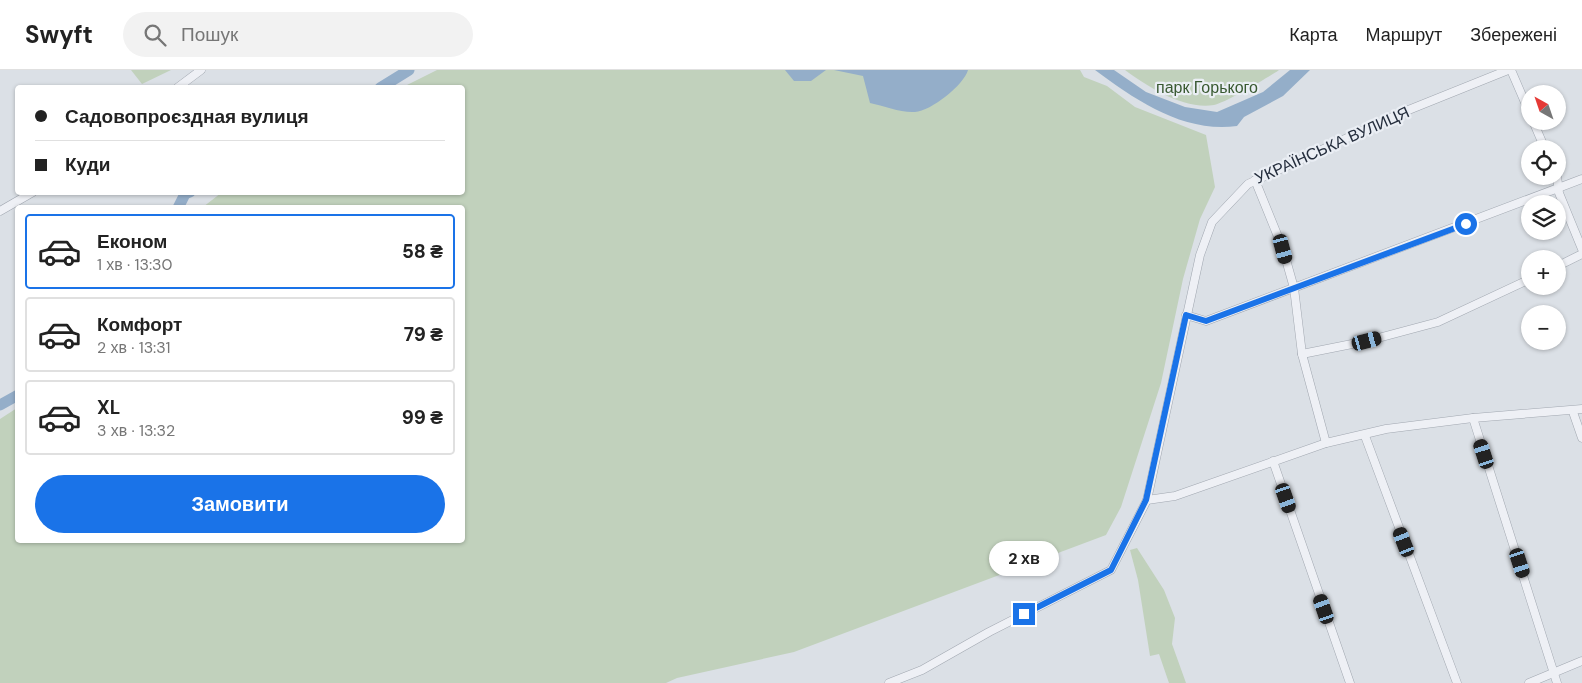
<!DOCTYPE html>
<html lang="uk">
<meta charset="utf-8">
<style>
:root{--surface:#fff;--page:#f2f2f2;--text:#222;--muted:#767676;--line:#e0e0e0;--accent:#1a73e8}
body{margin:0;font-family:"DM Sans",sans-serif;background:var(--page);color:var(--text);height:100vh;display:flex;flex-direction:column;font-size:19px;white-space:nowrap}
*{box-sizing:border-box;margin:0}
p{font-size:16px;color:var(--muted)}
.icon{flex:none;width:28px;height:28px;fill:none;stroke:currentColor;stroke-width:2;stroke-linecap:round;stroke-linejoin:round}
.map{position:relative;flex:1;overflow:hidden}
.side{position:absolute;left:15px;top:135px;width:450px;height:338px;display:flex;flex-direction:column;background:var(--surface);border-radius:5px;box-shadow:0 1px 4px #0004}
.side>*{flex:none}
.banner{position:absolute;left:15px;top:15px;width:450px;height:110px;border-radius:5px;box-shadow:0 1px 4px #0004;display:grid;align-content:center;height:110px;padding:0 20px;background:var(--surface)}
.needle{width:32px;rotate:320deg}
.buttons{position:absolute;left:1521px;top:15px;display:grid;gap:10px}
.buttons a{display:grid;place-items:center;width:45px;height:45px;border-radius:50%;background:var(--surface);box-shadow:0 1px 4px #0004;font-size:25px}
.end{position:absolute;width:22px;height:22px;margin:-11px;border:6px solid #1a73e8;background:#fff;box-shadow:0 0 0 2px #fff}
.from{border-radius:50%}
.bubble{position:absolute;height:35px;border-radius:18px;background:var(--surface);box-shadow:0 1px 4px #0004;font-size:16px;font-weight:800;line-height:35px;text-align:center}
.car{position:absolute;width:15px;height:30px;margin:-15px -8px;border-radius:6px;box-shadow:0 0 4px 1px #0007;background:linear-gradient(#222 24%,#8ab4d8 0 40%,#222 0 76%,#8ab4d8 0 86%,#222 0)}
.banner b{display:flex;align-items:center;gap:18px;height:48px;font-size:19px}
.banner b+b{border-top:1px solid var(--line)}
.banner i{width:12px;height:12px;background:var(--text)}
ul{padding:9px 0 0;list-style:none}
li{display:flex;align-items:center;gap:15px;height:75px;margin:0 10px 8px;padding:0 10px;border:2px solid var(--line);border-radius:5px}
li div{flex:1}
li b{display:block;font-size:19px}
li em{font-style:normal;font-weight:800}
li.current{border-color:var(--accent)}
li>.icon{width:45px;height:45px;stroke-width:1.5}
.button{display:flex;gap:10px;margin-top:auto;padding:10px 20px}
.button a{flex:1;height:58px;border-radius:30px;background:var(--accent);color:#fff;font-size:20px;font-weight:800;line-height:58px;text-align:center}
header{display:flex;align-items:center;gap:30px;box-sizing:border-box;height:70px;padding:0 25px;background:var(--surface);border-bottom:1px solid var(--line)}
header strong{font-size:24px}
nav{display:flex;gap:28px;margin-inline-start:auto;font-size:18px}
.search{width:350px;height:45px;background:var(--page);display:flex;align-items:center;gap:12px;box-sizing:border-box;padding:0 18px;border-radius:28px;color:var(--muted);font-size:19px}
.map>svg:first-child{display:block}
</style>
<header>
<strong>Swyft</strong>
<div class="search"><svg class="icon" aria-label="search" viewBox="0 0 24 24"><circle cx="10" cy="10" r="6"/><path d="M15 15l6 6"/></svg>Пошук</div>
<nav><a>Карта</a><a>Маршрут</a><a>Збережені</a></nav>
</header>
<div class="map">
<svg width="1582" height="613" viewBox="0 0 1582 613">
<rect width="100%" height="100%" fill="#dbe0e6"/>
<g fill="#c1d1bc">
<path d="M131 0H171L142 14Z"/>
<path d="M437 0H1080L1084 7 1107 16 1135 37 1206 65 1215 117 1200 149 1183 209 1161 313 1121 437 1106 465 794 582 677 608 666 613H0V349L17 338 18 470H462V138L203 137 221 123 462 122V18L403 17Z"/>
<path d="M1125 0H1279C1269 7 1225 33 1214 35 1184 40 1148 17 1125 0Z"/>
<path d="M1137 478 1164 520 1175 548 1172 574 1186 613H1169L1159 584 1150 586 1138 510 1130 480Z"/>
</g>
<g fill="#94aec9">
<path d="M785 0H826L811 11H794Z"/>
<path d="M834 0H968C964 15 931 41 915 42 901 43 884 36 870 33L863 6Z"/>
<path d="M1095 0H1114L1146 22 1185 37 1217 42 1263 22 1290 0H1310L1283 26 1244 47 1237 56C1183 63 1137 31 1095 0Z"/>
</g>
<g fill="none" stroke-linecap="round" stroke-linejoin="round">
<g stroke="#94aec9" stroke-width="11">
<path d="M380 18 409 0"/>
<path d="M178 138 185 124 190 122"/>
<path d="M0 335 18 325"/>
</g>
<g stroke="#a1a7b0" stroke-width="9">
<g id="street">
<path d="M1511 0 1530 44"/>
<path d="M177 18 201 0"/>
<path d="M1533 51 1545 79"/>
<path d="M1557 106 1559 123 1582 179"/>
<path d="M1255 110 1283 179 1294 218 1302 284 1326 373"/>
<path d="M0 141 33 122"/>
<path d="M1558 196 1582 184"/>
<path d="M1186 245 1206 251 1582 109"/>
<path d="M1302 284 1367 271 1438 252 1530 209"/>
<path d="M1573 342 1582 368"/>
<path d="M1473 348 1557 613"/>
<path d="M1365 366 1457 613"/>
<path d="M1273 391 1350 613"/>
<path d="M1147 430 1175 426 1326 373 1386 359 1473 348 1582 339"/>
<path d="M889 613 922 600 989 562 1111 500 1147 430 1200 185 1212 152 1248 114 1401 43 1508 0"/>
<path d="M1529 613 1582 591"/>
</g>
</g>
<use href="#street" stroke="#eef0f5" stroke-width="8"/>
</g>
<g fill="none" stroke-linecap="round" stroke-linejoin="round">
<path stroke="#1a73e8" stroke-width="6" d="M1024 544 1111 500 1146 430 1186 245 1206 251 1466 154"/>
</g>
<g text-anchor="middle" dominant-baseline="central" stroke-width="4.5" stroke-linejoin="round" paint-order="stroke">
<g font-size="16" fill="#395931" stroke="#eaeef4">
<text x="1207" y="17">парк Горького</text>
</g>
<g font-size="16" fill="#252e3d" stroke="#eaeef4">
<text transform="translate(1332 75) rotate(-24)">УКРАЇНСЬКА ВУЛИЦЯ</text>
</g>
</g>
</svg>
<div class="buttons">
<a><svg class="needle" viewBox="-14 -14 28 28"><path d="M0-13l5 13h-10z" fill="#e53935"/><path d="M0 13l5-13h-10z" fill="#767676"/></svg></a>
<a><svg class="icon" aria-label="locate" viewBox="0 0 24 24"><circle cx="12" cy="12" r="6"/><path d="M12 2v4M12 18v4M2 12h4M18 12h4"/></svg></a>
<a><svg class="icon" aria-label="layers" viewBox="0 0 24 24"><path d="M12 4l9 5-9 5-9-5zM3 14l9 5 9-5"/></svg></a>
<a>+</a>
<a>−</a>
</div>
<i class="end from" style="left:1466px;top:154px"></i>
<i class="end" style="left:1024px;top:544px"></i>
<div class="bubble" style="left:989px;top:471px;width:70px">2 хв</div>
<i class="car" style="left:1283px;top:179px;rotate:165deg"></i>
<i class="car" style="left:1367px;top:271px;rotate:75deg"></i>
<i class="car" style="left:1484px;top:384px;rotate:342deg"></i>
<i class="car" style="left:1286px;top:428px;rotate:161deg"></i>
<i class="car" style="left:1404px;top:472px;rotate:339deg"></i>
<i class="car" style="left:1520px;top:493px;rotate:162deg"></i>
<i class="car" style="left:1324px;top:539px;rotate:341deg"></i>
<div class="banner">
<b><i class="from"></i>Садовопроєздная вулиця</b>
<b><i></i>Куди</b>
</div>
<section class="side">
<ul>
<li class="current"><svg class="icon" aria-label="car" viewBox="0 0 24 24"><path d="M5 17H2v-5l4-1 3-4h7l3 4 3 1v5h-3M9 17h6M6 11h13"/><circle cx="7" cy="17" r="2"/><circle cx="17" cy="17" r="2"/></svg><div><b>Економ</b><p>1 хв · 13:30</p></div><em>58 ₴</em></li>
<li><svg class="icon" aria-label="car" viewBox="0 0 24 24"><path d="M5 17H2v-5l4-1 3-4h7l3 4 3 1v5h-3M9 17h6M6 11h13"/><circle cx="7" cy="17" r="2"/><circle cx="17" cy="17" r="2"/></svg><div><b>Комфорт</b><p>2 хв · 13:31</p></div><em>79 ₴</em></li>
<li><svg class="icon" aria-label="car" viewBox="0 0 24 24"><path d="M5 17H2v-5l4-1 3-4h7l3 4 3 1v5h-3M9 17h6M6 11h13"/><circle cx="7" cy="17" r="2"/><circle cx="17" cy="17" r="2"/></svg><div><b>XL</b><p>3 хв · 13:32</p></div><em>99 ₴</em></li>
</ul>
<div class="button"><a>Замовити</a></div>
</section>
</div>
